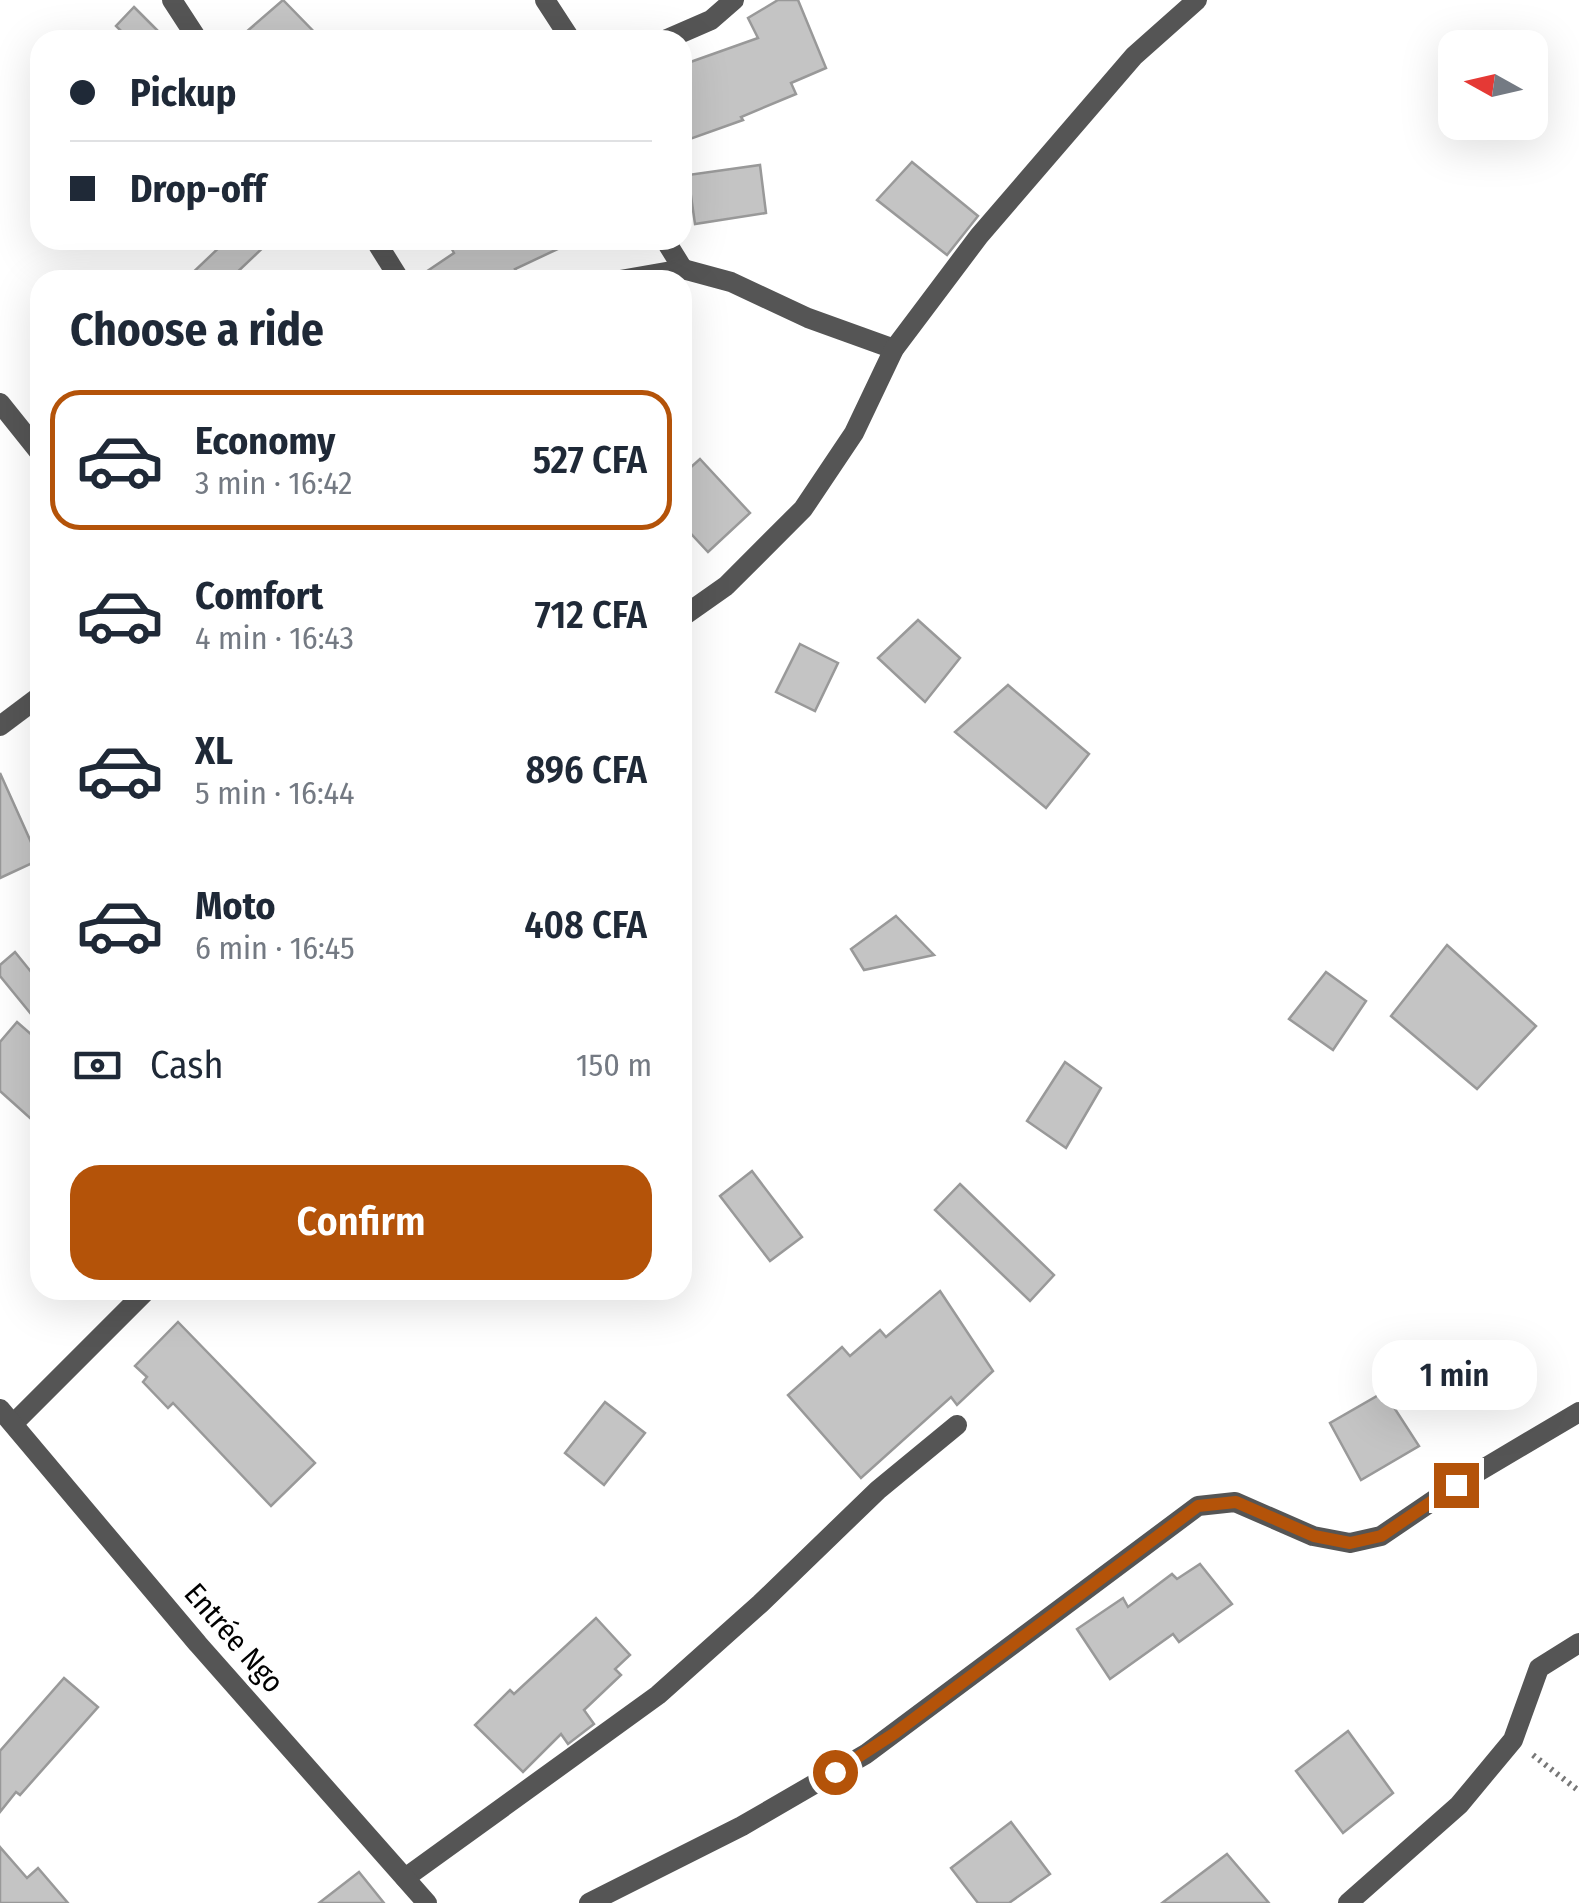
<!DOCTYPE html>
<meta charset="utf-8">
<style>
:root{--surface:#fff;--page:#f6f6f7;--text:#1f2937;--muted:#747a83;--line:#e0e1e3;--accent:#b45309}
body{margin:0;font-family:"Fira Sans Condensed",sans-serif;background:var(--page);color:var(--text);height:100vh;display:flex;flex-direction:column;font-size:38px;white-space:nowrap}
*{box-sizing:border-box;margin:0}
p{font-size:32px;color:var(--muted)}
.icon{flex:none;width:55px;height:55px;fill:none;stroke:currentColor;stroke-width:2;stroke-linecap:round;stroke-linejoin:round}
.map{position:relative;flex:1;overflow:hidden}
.side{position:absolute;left:30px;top:270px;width:662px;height:1030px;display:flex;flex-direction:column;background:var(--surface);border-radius:30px;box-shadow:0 10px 40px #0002}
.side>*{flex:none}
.hud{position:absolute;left:30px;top:30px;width:662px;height:220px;border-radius:30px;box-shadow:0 10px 40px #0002;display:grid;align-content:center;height:220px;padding:0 40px;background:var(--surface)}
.needle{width:65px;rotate:278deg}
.buttons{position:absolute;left:1438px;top:30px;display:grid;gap:20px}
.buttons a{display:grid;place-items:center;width:110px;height:110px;border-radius:20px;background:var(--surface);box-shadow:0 10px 40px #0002;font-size:50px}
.end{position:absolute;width:45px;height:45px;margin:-22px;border:12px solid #b45309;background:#fff;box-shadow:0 0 0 5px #fff}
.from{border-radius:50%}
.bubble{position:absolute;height:70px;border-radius:30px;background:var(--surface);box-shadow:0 10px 40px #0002;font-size:32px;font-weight:600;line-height:70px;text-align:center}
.hud b{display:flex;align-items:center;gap:35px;height:95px;font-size:38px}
.hud b+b{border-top:2px solid var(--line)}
.hud i{width:25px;height:25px;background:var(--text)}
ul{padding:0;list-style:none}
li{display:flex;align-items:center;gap:30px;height:140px;margin:0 20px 15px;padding:0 20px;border:5px solid transparent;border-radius:30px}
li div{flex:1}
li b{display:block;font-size:38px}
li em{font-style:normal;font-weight:600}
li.current{border-color:var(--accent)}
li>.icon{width:90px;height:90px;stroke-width:1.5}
h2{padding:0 40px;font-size:45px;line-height:120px}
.pay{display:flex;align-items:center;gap:25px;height:110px;padding:0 40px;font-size:38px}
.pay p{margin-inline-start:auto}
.cta{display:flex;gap:20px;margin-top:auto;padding:20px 40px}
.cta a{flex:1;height:115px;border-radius:30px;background:var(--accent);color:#fff;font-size:40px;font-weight:600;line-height:115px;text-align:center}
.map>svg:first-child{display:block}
</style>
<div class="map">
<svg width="1579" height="1903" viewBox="0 0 1579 1903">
<rect width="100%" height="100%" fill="#fff"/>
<g fill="#c4c4c4" stroke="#999" stroke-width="2.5">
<path d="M283 0 322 40H237Z"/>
<path d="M778 0H798L826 68 791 83 796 94 741 117 743 120 690 139 682 118V65L758 38 748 18Z"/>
<path d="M134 7 167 40H130L116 26Z"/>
<path d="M912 162 978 216 947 255 877 200Z"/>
<path d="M760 165 766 213 695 224 688 175Z"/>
<path d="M227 240H271L229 280H185Z"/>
<path d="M447 240H577L515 269 521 280H414L454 253Z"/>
<path d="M700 459 750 513 708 552 682 524V475Z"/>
<path d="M918 620 960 658 925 702 878 658Z"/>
<path d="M800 644 838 663 815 711 776 692Z"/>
<path d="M1008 685 1089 754 1046 808 955 732Z"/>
<path d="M0 773 39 860 0 878Z"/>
<path d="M896 916 934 955 864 970 851 949Z"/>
<path d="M1447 945 1536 1026 1477 1089 1391 1016Z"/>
<path d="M15 952 40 983V1025L0 976V965Z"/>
<path d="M1326 972 1366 1001 1333 1050 1289 1019Z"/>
<path d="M17 1022 40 1042V1127L0 1091V1042Z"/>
<path d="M1065 1062 1101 1088 1066 1148 1027 1121Z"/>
<path d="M752 1171 802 1237 770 1261 720 1196Z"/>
<path d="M960 1184 1054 1275 1030 1301 935 1210Z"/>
<path d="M940 1291 993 1371 957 1405 951 1397 861 1478 788 1395 842 1347 850 1356 880 1330 886 1337Z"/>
<path d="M178 1322 315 1463 271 1506 173 1403 168 1408 143 1382 147 1377 135 1366Z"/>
<path d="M1384 1392 1419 1446 1361 1480 1330 1423Z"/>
<path d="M605 1402 645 1433 604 1485 565 1453Z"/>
<path d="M1200 1564 1232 1604 1179 1642 1173 1634 1110 1679 1077 1629 1123 1598 1128 1607 1172 1574 1177 1579Z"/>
<path d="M596 1618 630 1655 615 1669 621 1675 584 1710 594 1724 568 1744 561 1734 523 1772 475 1725 510 1690 514 1694Z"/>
<path d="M64 1678 98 1707 20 1795 16 1792 0 1812V1751Z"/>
<path d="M1348 1731 1393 1793 1343 1833 1296 1771Z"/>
<path d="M1011 1822 1050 1874 1009 1903H978L951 1868Z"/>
<path d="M0 1847 27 1878 38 1868 68 1903H0Z"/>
<path d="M1227 1854 1269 1903H1162Z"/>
<path d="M359 1872 384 1903H319Z"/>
</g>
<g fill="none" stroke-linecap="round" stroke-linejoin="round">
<path stroke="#777" stroke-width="6" stroke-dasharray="2.5 5" stroke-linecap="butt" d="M1533 1755 1579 1791"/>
<g stroke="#555" stroke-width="20">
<path d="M172 0 198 40"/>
<path d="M545 0 571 40"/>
<path d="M665 40 711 20 734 0"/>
<path d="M375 240 400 280"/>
<path d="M665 240 683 269"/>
<path d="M620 280 683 269 731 282 808 318 894 349"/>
<path d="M0 403 40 453"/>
<path d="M682 617 726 586 803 509 854 433 894 349 979 236 1134 56 1197 0"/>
<path d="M0 726 40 696"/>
<path d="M14 1423 147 1290"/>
<path d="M405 1878 658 1695 760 1604 878 1490 957 1425"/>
<path d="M589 1903 742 1826 866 1754 1198 1506 1235 1502 1313 1536 1350 1543 1381 1536 1456 1485 1579 1412"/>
<path d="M1348 1903 1459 1805 1513 1740 1539 1668 1579 1643"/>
</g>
<path stroke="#555" stroke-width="20" d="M0 1409 198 1644 427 1903"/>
</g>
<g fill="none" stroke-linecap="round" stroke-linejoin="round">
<path stroke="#b45309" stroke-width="12" d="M835 1772 895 1733 1198 1506 1236 1502 1314 1536 1350 1543 1381 1536 1456 1485"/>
</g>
<g text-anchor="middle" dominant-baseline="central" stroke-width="8" stroke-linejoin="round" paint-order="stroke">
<g font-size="30" fill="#000" stroke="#fff">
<text transform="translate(234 1638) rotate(49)">Entrée Ngo</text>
</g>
</g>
</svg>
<div class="buttons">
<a><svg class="needle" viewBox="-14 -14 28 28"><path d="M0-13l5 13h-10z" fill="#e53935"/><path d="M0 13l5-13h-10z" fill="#747a83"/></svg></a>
</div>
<i class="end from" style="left:835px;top:1772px"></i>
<i class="end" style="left:1456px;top:1485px"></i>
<div class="bubble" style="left:1372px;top:1340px;width:165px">1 min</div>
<div class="hud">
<b><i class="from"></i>Pickup</b>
<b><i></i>Drop-off</b>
</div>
<section class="side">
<h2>Choose a ride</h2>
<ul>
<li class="current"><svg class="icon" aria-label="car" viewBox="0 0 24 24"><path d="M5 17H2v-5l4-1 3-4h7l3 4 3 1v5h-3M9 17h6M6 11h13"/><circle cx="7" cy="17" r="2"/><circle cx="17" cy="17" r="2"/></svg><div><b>Economy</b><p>3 min · 16:42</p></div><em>527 CFA</em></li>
<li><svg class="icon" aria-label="car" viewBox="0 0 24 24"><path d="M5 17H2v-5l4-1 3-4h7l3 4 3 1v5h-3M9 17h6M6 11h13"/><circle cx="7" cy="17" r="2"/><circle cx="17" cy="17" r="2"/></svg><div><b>Comfort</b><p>4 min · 16:43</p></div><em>712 CFA</em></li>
<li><svg class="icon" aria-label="car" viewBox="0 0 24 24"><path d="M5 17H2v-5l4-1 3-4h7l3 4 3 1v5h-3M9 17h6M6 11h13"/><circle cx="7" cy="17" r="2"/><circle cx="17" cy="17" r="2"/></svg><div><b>XL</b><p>5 min · 16:44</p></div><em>896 CFA</em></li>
<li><svg class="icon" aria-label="car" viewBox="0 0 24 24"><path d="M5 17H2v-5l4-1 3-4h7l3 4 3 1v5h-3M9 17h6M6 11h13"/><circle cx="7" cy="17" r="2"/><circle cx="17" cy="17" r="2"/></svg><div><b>Moto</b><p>6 min · 16:45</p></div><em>408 CFA</em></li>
</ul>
<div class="pay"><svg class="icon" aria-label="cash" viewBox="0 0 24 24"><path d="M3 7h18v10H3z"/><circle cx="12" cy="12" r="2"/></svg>Cash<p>150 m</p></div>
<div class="cta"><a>Confirm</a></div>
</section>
</div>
